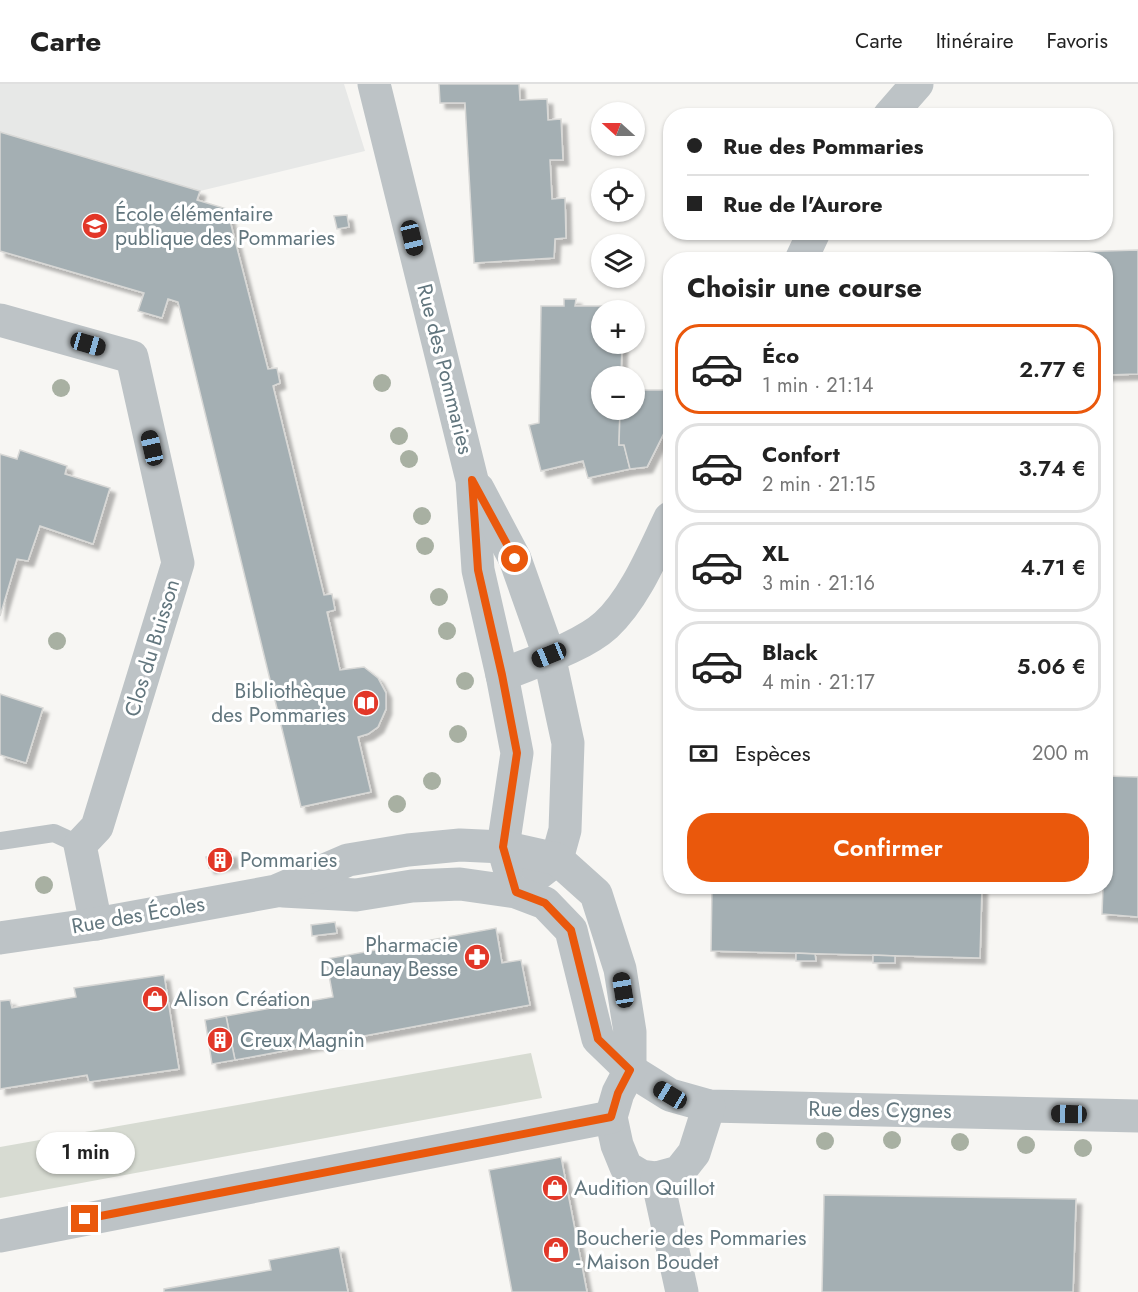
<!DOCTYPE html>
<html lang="fr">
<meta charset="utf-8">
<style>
:root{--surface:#fff;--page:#f6f6f6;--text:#222;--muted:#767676;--line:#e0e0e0;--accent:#ea580c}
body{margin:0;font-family:Jost,sans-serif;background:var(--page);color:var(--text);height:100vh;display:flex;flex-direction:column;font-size:22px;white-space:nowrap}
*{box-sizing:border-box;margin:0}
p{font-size:20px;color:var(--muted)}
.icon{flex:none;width:33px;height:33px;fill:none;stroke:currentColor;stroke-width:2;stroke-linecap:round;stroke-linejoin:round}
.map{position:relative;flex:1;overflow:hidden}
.sheet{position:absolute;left:663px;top:168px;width:450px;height:642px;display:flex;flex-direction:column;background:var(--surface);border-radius:24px;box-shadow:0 2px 4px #0004}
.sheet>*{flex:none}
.hud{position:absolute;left:663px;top:24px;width:450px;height:132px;border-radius:24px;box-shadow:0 2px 4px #0004;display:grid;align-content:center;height:132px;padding:0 24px;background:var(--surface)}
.needle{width:39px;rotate:291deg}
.tools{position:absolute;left:591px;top:18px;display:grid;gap:12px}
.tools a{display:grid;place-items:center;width:54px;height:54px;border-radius:50%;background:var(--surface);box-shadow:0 2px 4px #0004;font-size:30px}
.end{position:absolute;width:27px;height:27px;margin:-14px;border:8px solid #ea580c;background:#fff;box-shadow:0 0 0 3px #fff}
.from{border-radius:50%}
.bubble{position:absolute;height:42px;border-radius:21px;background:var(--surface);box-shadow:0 2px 4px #0004;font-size:20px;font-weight:600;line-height:42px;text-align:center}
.car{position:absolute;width:18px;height:36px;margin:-18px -9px;border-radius:8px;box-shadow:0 0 4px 2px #0007;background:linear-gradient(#222 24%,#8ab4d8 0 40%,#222 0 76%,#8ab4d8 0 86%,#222 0)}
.hud b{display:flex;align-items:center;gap:21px;height:57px;font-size:22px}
.hud b+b{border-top:2px solid var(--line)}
.hud i{width:15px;height:15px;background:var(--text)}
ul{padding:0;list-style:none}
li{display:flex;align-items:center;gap:18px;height:90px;margin:0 12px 9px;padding:0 12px;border:3px solid var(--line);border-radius:24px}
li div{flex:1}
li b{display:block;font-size:22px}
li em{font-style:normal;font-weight:600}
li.active{border-color:var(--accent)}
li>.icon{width:54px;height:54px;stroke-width:1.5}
h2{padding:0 24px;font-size:27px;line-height:72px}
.pay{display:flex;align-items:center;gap:15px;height:66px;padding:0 24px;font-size:22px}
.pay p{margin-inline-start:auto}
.primary-button{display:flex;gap:12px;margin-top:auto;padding:12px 24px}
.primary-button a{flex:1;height:69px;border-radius:24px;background:var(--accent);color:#fff;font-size:24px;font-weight:600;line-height:69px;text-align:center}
header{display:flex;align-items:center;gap:36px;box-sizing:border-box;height:84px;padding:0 30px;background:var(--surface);border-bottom:2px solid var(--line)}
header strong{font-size:28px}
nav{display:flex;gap:33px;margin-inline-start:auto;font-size:21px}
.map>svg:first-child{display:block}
</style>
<header>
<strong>Carte</strong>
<nav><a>Carte</a><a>Itinéraire</a><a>Favoris</a></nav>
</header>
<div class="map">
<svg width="1138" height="1208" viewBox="0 0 1138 1208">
<defs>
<filter id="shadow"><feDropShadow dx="5.5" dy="5.5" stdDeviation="1.5" flood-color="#0004"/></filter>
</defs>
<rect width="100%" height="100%" fill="#f7f6f3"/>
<path fill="#e7e8e7" d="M0 0H344L365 67 200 107 162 234 138 227 143 209 0 168Z"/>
<path fill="#d7dbd2" d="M531 969 542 1014 0 1114V1063Z"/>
<g fill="#a4afb3" stroke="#d8d8d6" stroke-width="1.5" filter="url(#shadow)">
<path d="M439 0H519L520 16 547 15 548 36 561 35 563 76H550L552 115 565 114 566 154 555 155 554 174 474 179 465 19H440Z"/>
<path d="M0 48 200 107 197 116 227 125 268 285 277 284 280 299 273 302 324 511 332 510 335 526 327 528 340 586 364 583 378 594 386 609V625L378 643 368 650 358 653 371 708 301 723 178 218 168 215 162 234 138 227 144 209 0 167Z"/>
<path d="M347 131 349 143 337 145 334 132Z"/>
<path d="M1138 166V290L1106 291V176H1039L1038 169Z"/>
<path d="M670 200V280H667Z"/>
<path d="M564 215H576L575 222H623L622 226H602V260H622L621 292H602V326H620L619 361H624L630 385 588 394 583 377 541 387 529 341 539 339 541 222H564Z"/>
<path d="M634 306H668L666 345 647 383 630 385 624 361H619L620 326H634Z"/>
<path d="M20 366 67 382 65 390 110 404 93 460 40 442 28 477 17 475 0 532V370L17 375Z"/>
<path d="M0 610 43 624 26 679 0 671Z"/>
<path d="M1106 692 1138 693V833L1102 830 1103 802H1106Z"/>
<path d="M231 768 233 779 209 784 206 773Z"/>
<path d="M712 802H982L980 874 711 867Z"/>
<path d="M335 838 337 849 312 852 311 841Z"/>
<path d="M496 844 502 879 521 876 530 921 235 976 226 932 333 913 326 875Z"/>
<path d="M796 869 815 870 816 877H796Z"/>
<path d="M873 871 895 872V879H873Z"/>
<path d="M164 891 179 985 89 998 87 991 0 1005V917L10 916 12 924 76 913 74 904Z"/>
<path d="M226 932 235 976 212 980 205 936Z"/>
<path d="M561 1073 587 1208H512L489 1086Z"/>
<path d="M824 1111 1076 1115 1073 1208H822Z"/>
<path d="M339 1163 348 1208H164V1205L271 1186 269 1176Z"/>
</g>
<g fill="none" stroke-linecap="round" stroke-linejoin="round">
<path stroke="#bdc3c6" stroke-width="18" d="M0 757 54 749 80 761"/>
<g stroke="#bdc3c6" stroke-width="33">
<path d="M374 0 472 396 478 486 502 591 517 669 503 763 509 784"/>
<path d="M889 32 917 0"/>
<path d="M801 176 814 148"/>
<path d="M0 236 132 273 178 479 97 743 80 761 96 840"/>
<path d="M478 405 515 475 549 571 568 659 565 746 557 775 539 789"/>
<path d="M502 591C533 578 582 563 606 541 635 514 653 469 670 434"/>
<path d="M283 807 356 811 412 802 460 800 516 808 545 819 571 846 598 955 630 986 670 1011 709 1022 1138 1032"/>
<path d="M0 854 96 840 276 807 348 776 408 766 460 761 503 763 557 775 596 810 620 885 630 948V986L618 1009 611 1033 617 1061 626 1083 641 1092 657 1094 679 1088 694 1069 709 1022"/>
<path d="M657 1094 682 1208"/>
<path d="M0 1152 611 1033"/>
</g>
</g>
<g fill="#a8b0a2">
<circle cx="382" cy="299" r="9"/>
<circle cx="61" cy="304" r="9"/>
<circle cx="399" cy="352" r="9"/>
<circle cx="409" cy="375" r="9"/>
<circle cx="422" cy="432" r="9"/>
<circle cx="425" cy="462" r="9"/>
<circle cx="439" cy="513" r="9"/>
<circle cx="447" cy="547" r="9"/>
<circle cx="57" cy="557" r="9"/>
<circle cx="465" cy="597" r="9"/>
<circle cx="458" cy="650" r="9"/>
<circle cx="432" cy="697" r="9"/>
<circle cx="397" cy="720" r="9"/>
<circle cx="44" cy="801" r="9"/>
<circle cx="892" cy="1056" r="9"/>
<circle cx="825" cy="1057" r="9"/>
<circle cx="960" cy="1058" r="9"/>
<circle cx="1026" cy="1061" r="9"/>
<circle cx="1083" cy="1064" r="9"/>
</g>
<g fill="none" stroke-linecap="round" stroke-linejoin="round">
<path stroke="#ea580c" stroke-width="8" d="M85 1135 611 1033 618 1009 630 986 598 955 571 846 545 819 516 808 503 763 517 669 502 591 478 486 472 396 515 475"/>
</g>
<defs>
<g id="school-disc" transform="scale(1.35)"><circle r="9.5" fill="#e23728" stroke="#fff"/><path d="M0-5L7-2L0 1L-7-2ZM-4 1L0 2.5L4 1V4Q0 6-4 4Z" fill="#fff"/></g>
<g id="library-disc" transform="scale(1.35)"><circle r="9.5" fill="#e23728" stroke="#fff"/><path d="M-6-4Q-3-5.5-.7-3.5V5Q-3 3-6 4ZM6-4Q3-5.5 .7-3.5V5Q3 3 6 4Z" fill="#fff"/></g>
<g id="building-disc" transform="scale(1.35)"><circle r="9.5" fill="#e23728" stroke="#fff"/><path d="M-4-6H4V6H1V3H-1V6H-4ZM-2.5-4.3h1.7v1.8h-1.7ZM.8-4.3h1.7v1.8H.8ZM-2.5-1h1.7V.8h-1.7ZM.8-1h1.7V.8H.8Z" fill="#fff"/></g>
<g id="pharmacy-disc" transform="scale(1.35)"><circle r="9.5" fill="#e23728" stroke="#fff"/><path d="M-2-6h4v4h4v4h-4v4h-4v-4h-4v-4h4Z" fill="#fff"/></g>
<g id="shop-disc" transform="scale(1.35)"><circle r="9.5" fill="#e23728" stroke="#fff"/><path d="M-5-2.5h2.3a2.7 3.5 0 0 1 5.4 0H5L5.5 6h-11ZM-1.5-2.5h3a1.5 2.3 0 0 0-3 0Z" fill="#fff"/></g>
</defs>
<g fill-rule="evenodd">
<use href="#school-disc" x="95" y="142"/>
<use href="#library-disc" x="366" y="619"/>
<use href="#building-disc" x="220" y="776"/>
<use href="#pharmacy-disc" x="477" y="873"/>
<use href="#shop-disc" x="155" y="915"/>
<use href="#building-disc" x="220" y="956"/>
<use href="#shop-disc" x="555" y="1104"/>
<use href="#shop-disc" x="556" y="1166"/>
</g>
<g text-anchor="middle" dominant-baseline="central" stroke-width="6" stroke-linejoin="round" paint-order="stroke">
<g font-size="21" fill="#62767e" stroke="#fff" text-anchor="start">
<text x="115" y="130">École élémentaire<tspan x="115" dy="24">publique des Pommaries</tspan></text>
<text x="346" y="607" text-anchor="end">Bibliothèque<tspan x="346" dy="24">des Pommaries</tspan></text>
<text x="240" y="776">Pommaries</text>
<text x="458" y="861" text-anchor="end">Pharmacie<tspan x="458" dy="24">Delaunay Besse</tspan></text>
<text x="174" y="915">Alison Création</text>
<text x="240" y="956">Creux Magnin</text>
<text x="574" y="1104">Audition Quillot</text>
<text x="576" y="1154">Boucherie des Pommaries<tspan x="576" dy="24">- Maison Boudet</tspan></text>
</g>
<g font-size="21" fill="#62767e" stroke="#fff">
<text transform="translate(445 285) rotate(76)">Rue des Pommaries</text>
<text transform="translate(152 564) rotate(-73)">Clos du Buisson</text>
<text transform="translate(138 831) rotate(-10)">Rue des Écoles</text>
<text transform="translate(880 1026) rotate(1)">Rue des Cygnes</text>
</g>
</g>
</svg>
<div class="tools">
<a><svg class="needle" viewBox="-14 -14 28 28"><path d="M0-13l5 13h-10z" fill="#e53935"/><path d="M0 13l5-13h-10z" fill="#767676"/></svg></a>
<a><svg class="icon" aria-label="locate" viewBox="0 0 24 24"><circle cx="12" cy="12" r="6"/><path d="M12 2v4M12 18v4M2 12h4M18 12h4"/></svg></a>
<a><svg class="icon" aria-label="layers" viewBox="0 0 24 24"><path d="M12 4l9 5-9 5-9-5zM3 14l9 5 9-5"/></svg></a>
<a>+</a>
<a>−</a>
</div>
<i class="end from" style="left:515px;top:475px"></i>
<i class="end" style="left:85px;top:1135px"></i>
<div class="bubble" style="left:36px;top:1048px;width:99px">1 min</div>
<i class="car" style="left:412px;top:154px;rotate:166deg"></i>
<i class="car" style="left:88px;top:260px;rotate:106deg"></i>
<i class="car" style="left:152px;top:364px;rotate:347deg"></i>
<i class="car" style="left:549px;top:571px;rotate:248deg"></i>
<i class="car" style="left:623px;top:906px;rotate:351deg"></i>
<i class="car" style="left:670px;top:1011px;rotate:301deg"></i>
<i class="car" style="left:1069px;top:1030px;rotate:271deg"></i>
<div class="hud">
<b><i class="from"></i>Rue des Pommaries</b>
<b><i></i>Rue de l'Aurore</b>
</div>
<section class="sheet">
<h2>Choisir une course</h2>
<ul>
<li class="active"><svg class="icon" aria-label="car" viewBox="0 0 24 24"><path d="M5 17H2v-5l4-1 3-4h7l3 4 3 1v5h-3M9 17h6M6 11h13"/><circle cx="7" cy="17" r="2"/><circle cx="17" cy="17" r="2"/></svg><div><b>Éco</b><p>1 min · 21:14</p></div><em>2.77 €</em></li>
<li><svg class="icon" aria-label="car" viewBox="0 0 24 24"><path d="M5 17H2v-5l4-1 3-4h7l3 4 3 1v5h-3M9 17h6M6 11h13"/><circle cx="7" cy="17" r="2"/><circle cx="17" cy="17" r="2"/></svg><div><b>Confort</b><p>2 min · 21:15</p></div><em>3.74 €</em></li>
<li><svg class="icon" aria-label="car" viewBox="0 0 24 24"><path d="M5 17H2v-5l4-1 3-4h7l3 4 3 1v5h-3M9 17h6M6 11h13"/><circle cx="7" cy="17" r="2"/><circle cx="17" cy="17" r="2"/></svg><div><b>XL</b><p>3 min · 21:16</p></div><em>4.71 €</em></li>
<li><svg class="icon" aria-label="car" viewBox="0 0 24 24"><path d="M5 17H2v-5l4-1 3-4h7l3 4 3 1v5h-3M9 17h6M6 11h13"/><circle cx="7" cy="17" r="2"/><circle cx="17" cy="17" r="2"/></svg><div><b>Black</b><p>4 min · 21:17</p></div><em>5.06 €</em></li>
</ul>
<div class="pay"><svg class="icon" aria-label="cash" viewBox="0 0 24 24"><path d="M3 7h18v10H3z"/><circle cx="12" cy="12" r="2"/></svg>Espèces<p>200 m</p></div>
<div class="primary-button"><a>Confirmer</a></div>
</section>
</div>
